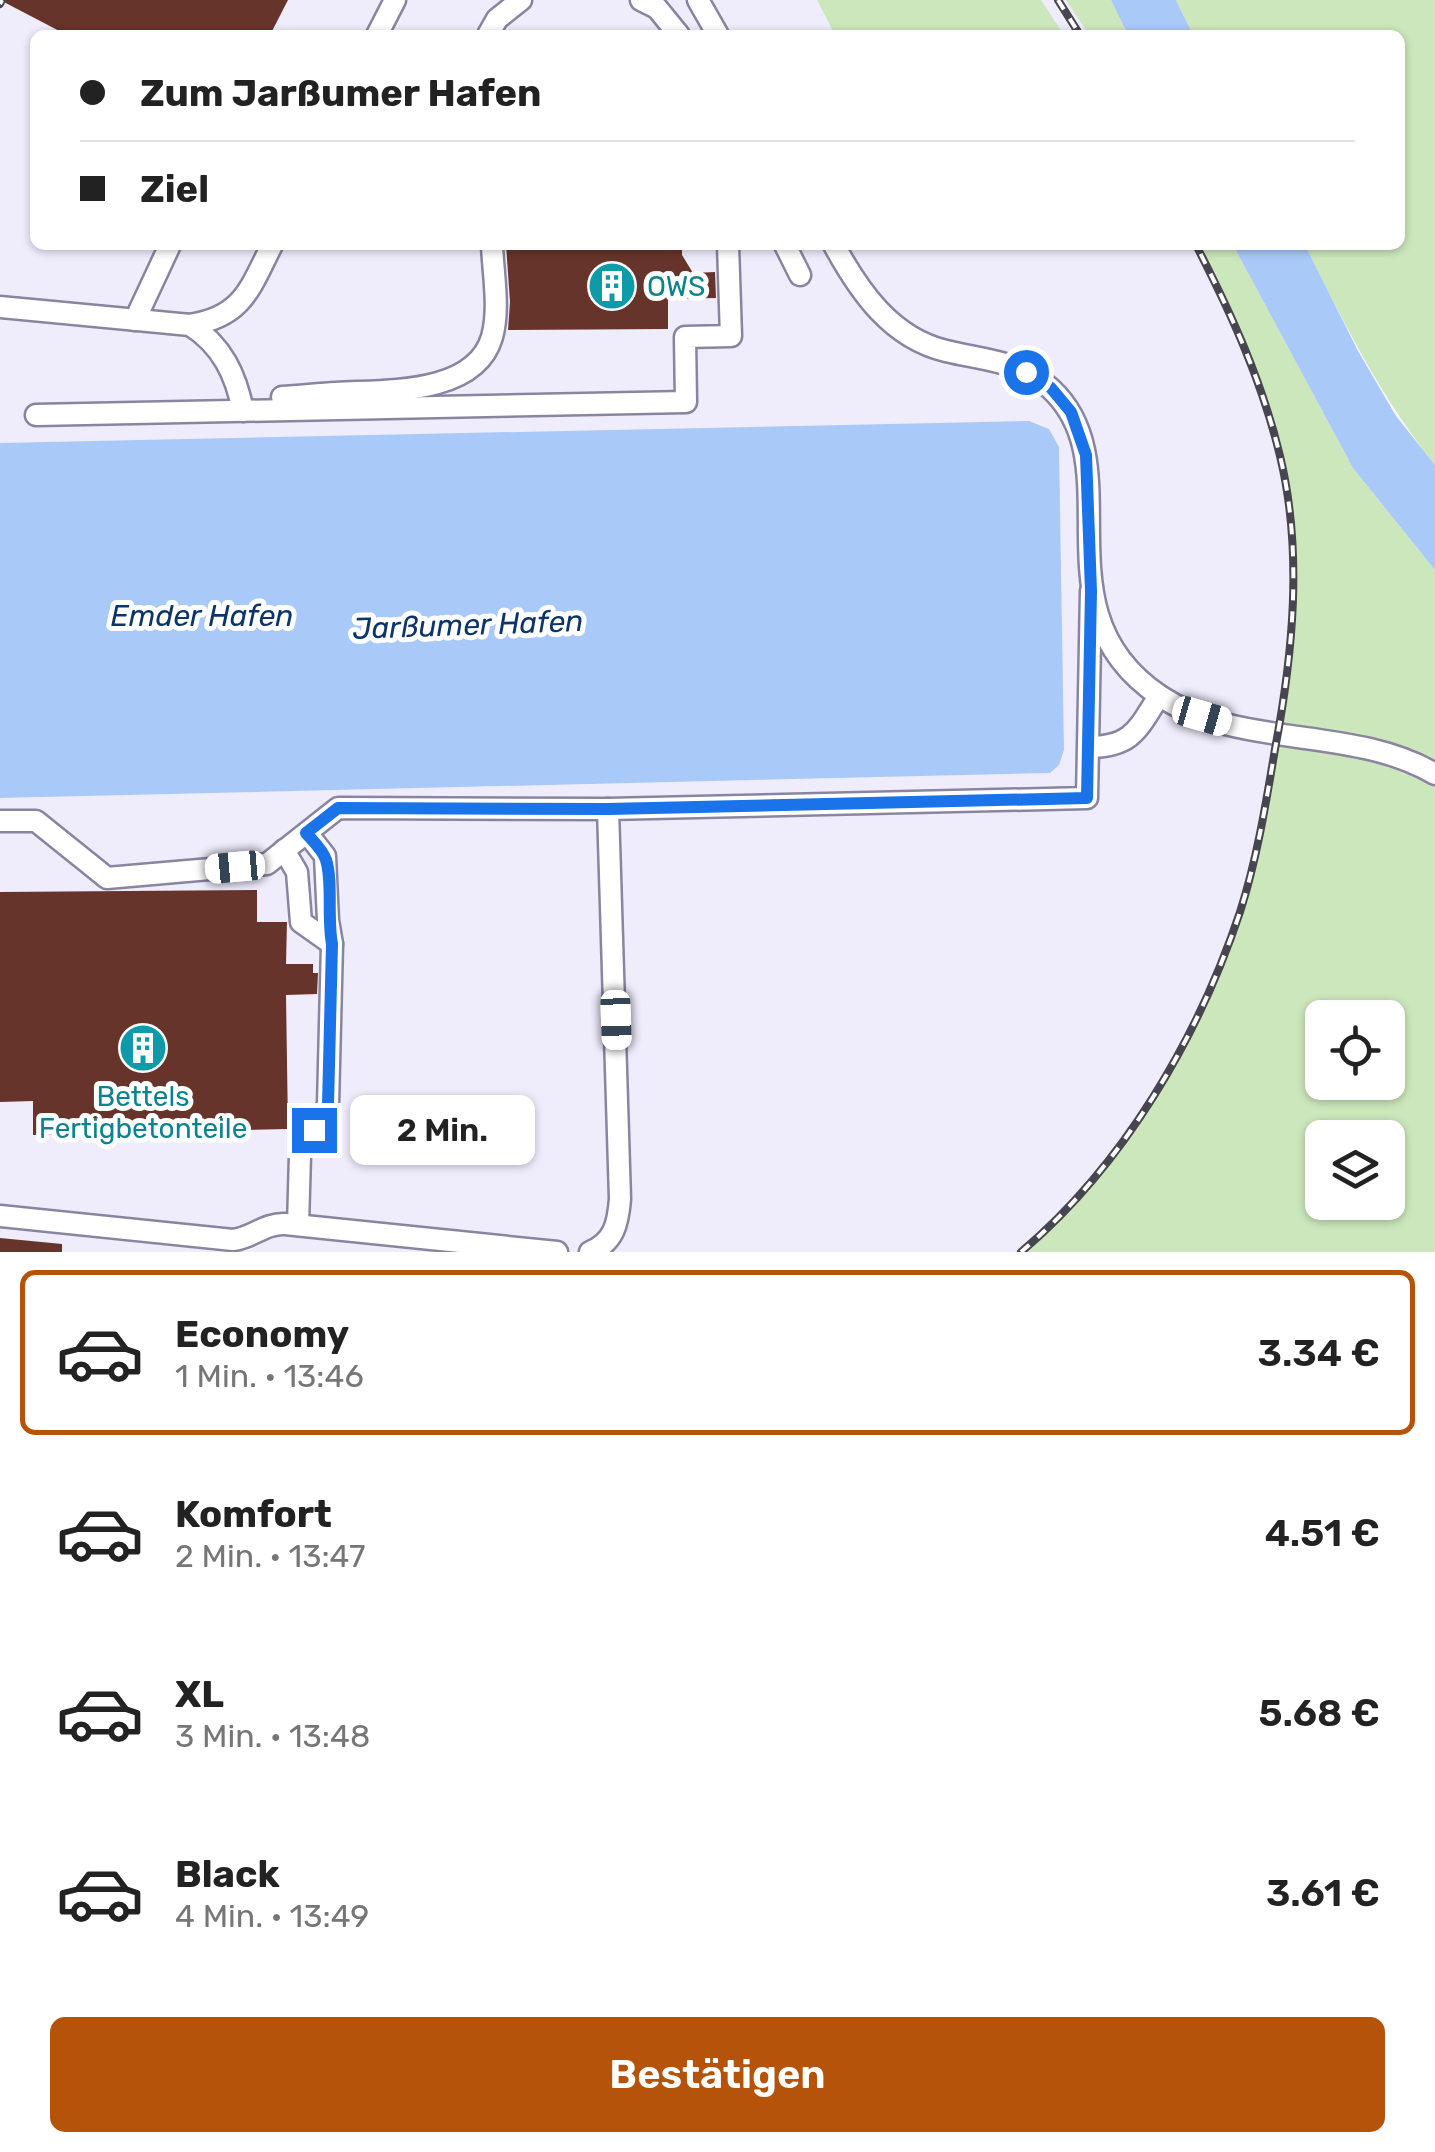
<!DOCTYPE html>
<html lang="de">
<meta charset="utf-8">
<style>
:root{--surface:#fff;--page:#f6f6f6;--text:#222;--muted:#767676;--line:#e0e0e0;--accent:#b45309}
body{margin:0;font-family:Rubik,sans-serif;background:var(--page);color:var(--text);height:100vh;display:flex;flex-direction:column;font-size:38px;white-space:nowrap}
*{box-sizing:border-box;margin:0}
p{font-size:32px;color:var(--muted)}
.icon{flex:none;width:55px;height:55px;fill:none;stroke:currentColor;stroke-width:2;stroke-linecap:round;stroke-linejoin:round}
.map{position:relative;height:1252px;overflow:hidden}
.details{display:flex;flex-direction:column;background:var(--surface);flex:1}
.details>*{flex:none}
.banner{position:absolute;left:30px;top:30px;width:1375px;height:220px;border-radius:15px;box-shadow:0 2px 8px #0004;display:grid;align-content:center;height:220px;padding:0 50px;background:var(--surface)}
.controls{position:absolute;left:1305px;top:1000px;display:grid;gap:20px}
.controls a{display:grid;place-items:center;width:100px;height:100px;border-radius:15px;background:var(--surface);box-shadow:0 2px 8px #0004;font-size:50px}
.end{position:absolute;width:45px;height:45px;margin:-22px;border:12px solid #1a73e8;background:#fff;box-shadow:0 0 0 5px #fff}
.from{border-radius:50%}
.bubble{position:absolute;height:70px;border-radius:15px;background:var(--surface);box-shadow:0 2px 8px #0004;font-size:32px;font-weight:600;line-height:70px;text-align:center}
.car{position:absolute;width:30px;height:60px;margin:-30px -15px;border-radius:12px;box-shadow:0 0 8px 2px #0007;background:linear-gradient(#fff 24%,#345 0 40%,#fff 0 76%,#345 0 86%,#fff 0)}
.banner b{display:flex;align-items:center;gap:35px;height:95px;font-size:38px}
.banner b+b{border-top:2px solid var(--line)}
.banner i{width:25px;height:25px;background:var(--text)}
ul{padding:18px 0 0;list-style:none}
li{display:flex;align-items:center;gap:30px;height:165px;margin:0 20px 15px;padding:0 30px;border:5px solid transparent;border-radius:15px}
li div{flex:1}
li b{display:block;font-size:38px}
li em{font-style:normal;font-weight:600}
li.active{border-color:var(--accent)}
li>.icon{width:90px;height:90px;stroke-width:1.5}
.button{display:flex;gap:20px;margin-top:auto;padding:20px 50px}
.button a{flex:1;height:115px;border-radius:15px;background:var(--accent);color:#fff;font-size:40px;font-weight:600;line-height:115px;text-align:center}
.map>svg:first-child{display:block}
</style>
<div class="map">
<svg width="1435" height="1252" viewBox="0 0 1435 1252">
<rect width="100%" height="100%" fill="#f7f6fc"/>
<path fill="#efedfc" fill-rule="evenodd" d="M0 0H1111L1128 35H35V245H1233L1353 468 1435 570V1252H0V798L1050 773 1059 765 1064 750 1059 447 1049 429 1039 423 0 443ZM1322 1018H1388V1082H1322ZM1322 1138H1388V1202H1322Z"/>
<g fill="#cde7bc" fill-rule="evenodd">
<path d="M817 0H1041L1064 35H835Z"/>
<path d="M1066 0H1111L1128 35H1089Z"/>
<path d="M1176 0H1435V465C1379 394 1345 325 1305 245H1400V35H1193Z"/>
<path d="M1196 245H1233L1353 468 1435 570V1252H1021C1124 1165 1198 1038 1240 912 1257 859 1266 803 1275 749 1293 654 1303 551 1280 456 1262 381 1231 313 1196 245ZM1322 1018H1388V1082H1322ZM1322 1138H1388V1202H1322Z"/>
</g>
<g fill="#a9c9f8">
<path d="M1111 0H1176L1193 35H1128Z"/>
<path d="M1233 245H1305L1358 351 1396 416 1435 465V570L1353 468Z"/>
<path d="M1029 421 1049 429 1059 447 1064 750 1059 765 1050 773 0 798V443Z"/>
</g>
<g fill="#66342a">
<path d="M0 0H288L270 35H67Z"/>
<path d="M506 245H682V255L693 273 715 272 716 298 668 299V329L508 330 510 302Z"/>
<path d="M257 890V922H287L286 964H313V973H318L317 994 286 995 288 1129 33 1135V1101L0 1102V892Z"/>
<path d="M0 1238 62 1244V1252H0Z"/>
</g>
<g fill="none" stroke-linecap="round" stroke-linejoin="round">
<g stroke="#8985a0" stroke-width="25">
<g id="minor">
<path d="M641 0 657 8 679 35"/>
<path d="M698 0 718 35"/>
<path d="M377 35 395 0"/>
<path d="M488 35 497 19 521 0"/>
<path d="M785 245 800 275"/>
<path d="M834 245C859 291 891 338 946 351 983 360 1022 361 1051 389 1135 467 1032 611 1160 696 1241 750 1352 725 1435 774"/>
<path d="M0 307 190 325C243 317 250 288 272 245"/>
<path d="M135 320 170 245"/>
<path d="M190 325C222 345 236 375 243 411"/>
<path d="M282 397C300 396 318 394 336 393 383 390 475 396 492 337 500 309 493 273 492 245"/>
<path d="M36 415 686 402 685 337 731 336 728 245"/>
<path d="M1089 747C1132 747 1138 729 1159 696"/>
<path d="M0 821H36L107 878 267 864 338 808 608 809 1087 798 1091 591"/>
<path d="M307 833 325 856 328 920 332 944"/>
<path d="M284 850 297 872 301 922 332 944 328 1105 300 1155 298 1225"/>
<path d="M0 1216 233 1240C252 1238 265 1223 285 1224L557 1252"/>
<path d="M590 1252C614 1242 618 1224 620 1199L608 809"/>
</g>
</g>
<use href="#minor" stroke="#fff" stroke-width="20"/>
<g stroke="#47454f" stroke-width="8">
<g id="rail">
<path d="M1058 0 1080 35"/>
<path d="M0 4 2 0"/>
<path d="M1021 1252C1124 1165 1198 1038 1240 912 1257 859 1266 803 1275 749 1293 654 1303 551 1280 456 1262 381 1231 313 1196 245"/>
</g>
</g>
<use href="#rail" stroke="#fff" stroke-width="4" stroke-dasharray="11" stroke-linecap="butt"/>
</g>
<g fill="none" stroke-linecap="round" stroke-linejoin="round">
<path stroke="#1a73e8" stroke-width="12" d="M314 1130 328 1105 332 944C327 918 333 881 326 860 323 850 313 841 306 833L338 808 608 809 1087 798 1091 591 1086 455 1071 412 1051 388 1026 372"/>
</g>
<defs>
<g id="building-disc" transform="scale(2.5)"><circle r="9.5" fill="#0f9aa8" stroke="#fff"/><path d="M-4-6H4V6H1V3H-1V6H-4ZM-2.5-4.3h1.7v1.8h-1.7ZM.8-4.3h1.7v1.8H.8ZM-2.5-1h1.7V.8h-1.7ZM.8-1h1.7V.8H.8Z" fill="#fff"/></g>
</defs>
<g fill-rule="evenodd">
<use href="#building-disc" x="612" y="286"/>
<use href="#building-disc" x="143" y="1048"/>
</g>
<g text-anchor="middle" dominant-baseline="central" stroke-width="10" stroke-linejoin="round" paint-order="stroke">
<g font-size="28" fill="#0d838f" stroke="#fff" text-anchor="start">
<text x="647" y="286">OWS</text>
<text x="143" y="1096" text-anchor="middle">Bettels<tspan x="143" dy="32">Fertigbetonteile</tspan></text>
</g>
<g font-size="30" font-style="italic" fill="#0b356b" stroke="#fff">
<text x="202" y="616">Emder Hafen</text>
<text transform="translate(468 625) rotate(-2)">Jarßumer Hafen</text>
</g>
</g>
</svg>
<div class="controls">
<a><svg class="icon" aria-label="locate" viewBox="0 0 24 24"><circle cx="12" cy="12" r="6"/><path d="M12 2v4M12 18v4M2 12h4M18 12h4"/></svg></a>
<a><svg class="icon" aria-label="layers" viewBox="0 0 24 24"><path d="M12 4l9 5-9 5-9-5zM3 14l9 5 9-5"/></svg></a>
</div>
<i class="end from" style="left:1026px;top:372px"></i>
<i class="end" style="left:314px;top:1130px"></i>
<div class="bubble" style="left:350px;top:1095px;width:185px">2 Min.</div>
<i class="car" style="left:1202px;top:716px;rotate:106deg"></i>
<i class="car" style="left:235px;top:867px;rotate:265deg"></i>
<i class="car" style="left:616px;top:1020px;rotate:178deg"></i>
<div class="banner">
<b><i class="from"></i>Zum Jarßumer Hafen</b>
<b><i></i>Ziel</b>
</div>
</div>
<section class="details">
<ul>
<li class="active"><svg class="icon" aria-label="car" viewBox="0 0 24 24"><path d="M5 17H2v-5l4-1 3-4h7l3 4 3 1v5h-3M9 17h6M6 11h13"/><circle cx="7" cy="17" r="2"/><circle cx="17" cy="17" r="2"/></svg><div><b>Economy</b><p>1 Min. · 13:46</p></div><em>3.34 €</em></li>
<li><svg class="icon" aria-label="car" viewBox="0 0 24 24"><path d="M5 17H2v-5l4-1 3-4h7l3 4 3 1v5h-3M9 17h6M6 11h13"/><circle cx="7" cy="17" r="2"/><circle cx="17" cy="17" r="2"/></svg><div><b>Komfort</b><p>2 Min. · 13:47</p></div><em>4.51 €</em></li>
<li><svg class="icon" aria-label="car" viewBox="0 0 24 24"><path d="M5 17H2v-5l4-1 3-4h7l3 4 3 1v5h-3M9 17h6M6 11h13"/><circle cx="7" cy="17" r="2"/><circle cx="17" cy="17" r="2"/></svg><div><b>XL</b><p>3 Min. · 13:48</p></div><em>5.68 €</em></li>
<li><svg class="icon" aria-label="car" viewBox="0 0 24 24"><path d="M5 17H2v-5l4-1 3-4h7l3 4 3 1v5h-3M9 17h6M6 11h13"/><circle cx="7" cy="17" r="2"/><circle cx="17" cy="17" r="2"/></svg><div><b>Black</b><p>4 Min. · 13:49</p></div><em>3.61 €</em></li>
</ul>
<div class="button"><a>Bestätigen</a></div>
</section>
